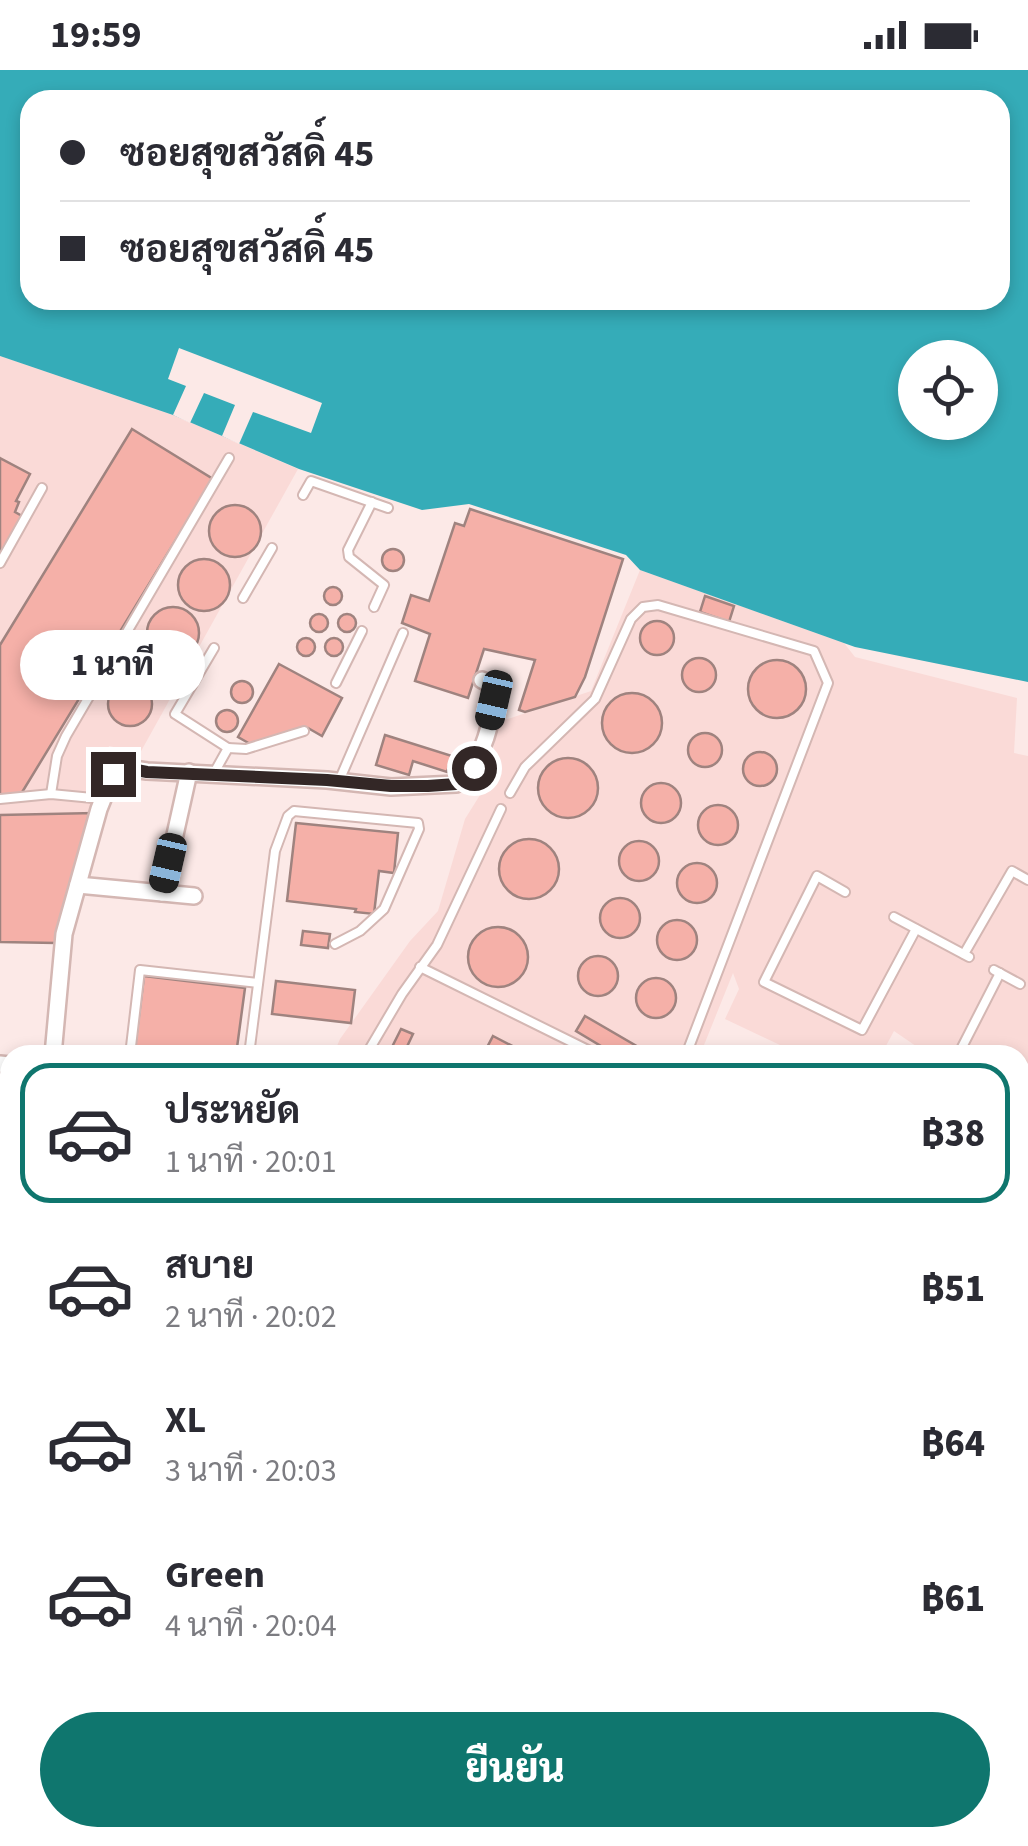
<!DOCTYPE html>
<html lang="th">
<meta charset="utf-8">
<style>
:root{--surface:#fff;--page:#f2f2f3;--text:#2b2b33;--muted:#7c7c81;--line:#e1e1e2;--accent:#0f766e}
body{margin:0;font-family:"Source Sans 3",Sarabun,sans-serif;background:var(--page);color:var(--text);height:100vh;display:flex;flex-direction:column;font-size:38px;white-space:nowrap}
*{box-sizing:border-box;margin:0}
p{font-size:32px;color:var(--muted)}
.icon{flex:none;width:55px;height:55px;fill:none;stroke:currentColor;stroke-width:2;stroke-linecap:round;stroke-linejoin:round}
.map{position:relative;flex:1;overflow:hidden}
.details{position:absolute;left:0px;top:975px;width:1030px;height:802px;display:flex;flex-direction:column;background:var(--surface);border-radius:30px 30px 0 0;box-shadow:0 5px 15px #0003}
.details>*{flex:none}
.banner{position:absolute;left:20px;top:20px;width:990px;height:220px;border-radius:30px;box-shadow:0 5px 15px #0003;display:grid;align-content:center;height:220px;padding:0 40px;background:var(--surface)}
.fabs{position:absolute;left:898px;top:270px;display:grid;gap:20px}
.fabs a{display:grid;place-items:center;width:100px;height:100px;border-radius:50%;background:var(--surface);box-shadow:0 5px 15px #0003;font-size:50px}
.end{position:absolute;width:45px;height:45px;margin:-22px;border:12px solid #332726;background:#fff;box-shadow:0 0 0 5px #fff}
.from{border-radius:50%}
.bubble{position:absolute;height:70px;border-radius:35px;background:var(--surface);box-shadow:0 5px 15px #0003;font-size:32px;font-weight:800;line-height:70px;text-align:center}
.car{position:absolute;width:30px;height:60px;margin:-30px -15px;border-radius:12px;box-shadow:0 0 8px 2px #0007;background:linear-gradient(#222 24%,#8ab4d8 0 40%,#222 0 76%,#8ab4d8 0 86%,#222 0)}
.banner b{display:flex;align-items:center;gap:35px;height:95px;font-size:38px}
.banner b+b{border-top:2px solid var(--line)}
.banner i{width:25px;height:25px;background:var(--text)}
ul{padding:18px 0 0;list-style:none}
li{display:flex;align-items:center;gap:30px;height:140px;margin:0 20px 15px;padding:0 20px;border:5px solid transparent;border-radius:30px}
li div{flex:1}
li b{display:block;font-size:38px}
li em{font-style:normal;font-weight:800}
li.active{border-color:var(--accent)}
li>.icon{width:90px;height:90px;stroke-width:1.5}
.action{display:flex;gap:20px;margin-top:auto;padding:20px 40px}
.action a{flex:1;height:115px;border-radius:60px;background:var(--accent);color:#fff;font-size:40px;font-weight:800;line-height:115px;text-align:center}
.status{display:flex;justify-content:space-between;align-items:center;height:70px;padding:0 50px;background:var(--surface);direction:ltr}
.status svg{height:28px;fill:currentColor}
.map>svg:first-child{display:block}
</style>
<div class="status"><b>19:59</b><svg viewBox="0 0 49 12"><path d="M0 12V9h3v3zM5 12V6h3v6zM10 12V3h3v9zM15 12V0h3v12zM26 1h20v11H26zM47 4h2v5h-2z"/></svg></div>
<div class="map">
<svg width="1028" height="1776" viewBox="0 0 1028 1776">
<rect width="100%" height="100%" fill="#fce9e7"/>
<g fill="#fadad7">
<path d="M0 286 173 345 298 399 140 683 109 676 52 861 0 860Z"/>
<path d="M640 500 844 573 855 587 1017 628 1014 683 1028 686V1048L1024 1049 1020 1047V985H929L894 961 881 985H801L725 949 739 919 733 903 700 985H333L340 969 410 871 438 841 465 749 485 717 499 652 591 621Z"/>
</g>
<path fill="#35acb8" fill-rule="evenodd" d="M0 0H1028V612L855 577 640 500 626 485 469 434 422 440 299 399 173 345 0 286ZM30 30H1000V230H30ZM915 288H980V352H915Z"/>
<path fill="#fce9e7" d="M179 278 322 333 311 363 253 342 239 374 222 366 235 335 204 323 190 353 173 345 186 316 168 309Z"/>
<g fill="#f5b0a8" stroke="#9f837f" stroke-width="2.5">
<path d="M132 359 213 409 21 724 0 727V575Z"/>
<path d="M0 388 30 404 16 431 19 432 15 442 22 446 3 481 0 480Z"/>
<circle cx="235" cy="461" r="26"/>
<path d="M470 439 623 489 585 607 575 627 525 642 519 640 535 590 484 579 468 628 415 611 430 564 402 553 411 525 429 531 455 453 464 456Z"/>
<circle cx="393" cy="490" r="11"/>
<circle cx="204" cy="515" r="26"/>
<circle cx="333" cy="526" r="9"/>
<path d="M705 526 734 536 729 552 700 542Z"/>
<circle cx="173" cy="563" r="26"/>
<circle cx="319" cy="553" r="9"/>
<circle cx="347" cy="553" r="9"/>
<circle cx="657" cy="568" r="17"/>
<circle cx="306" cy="577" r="9"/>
<circle cx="334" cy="577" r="9"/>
<circle cx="699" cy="605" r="17"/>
<circle cx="777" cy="619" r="29"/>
<path d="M279 594 342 628 322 666 308 658 252 675 238 667Z"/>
<circle cx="242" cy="622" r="11"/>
<circle cx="130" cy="634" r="22"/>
<circle cx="632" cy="653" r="30"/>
<circle cx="227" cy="651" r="11"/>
<circle cx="705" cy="680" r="17"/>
<path d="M385 665 452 686 447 702 413 691 409 705 376 695Z"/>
<circle cx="760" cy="699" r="17"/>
<circle cx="568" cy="718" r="30"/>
<circle cx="661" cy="733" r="20"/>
<circle cx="718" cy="755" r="20"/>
<path d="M94 743 56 873 0 872V745Z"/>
<path d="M296 753 398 763 394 803 379 801 374 844 355 842 356 839 287 831Z"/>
<circle cx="529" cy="799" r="30"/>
<circle cx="639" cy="791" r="20"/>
<circle cx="697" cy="813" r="20"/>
<circle cx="620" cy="848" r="20"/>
<circle cx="677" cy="870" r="20"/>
<circle cx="498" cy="887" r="30"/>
<path d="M303 861 330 864 328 878 301 875Z"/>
<circle cx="598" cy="906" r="20"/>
<path d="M144 906 245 918 236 985H134Z"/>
<circle cx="656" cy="928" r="20"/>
<path d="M276 911 355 920 351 953 272 944Z"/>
<path d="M585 946 652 985H616L576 961Z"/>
<path d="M401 959 413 964 403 985H388Z"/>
<path d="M493 966 520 980 517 985H483Z"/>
</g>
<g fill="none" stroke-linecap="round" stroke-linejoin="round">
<g stroke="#d4b7b3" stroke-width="12">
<g id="service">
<path d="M303 425 311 411 388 438"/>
<path d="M372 432 348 480 349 487 384 515 374 537"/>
<path d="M0 493 42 418"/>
<path d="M243 528 272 478"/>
<path d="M214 578 175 644 228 678 214 703"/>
<path d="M336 613 362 561"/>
<path d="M228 678 246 679 304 661"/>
<path d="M339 711 403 563"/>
<path d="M510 723 525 697 595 629 631 549 643 537 658 535 814 581 828 613 686 985"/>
<path d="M51 724 57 686 66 666 229 388"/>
<path d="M0 729 51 724 103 729"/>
<path d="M845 822 817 806 764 912 862 960 916 859"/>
<path d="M894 847 969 887"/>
<path d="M964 884 1012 801 1028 810"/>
<path d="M420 897 598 985"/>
<path d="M994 900 1020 914"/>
<path d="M130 985 140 900 258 913"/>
<path d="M249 985 275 781 288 746 294 741 418 753 419 759 384 839 360 861 335 874"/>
<path d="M366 985 402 924 437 875 501 739"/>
<path d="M958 985 1000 903"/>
<path d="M1020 1032 1028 1034"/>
<path d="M1020 1522 1028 1525"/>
</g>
</g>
<g stroke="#d4b7b3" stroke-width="20">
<g id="minor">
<path d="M78 815 194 826"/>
<path d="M162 823 189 702"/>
<path d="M53 985 64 864 99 739 113 704 127 698 147 701 327 710 391 717 456 714C480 700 501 638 488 613L482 610"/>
<path d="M0 994 10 995"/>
<path d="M1020 1073 1028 1066"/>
<path d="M0 1199 10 1200"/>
<path d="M196 1776 203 1768"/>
<path d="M709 1776 714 1768"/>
<path d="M1016 1776 1028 1755"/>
</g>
</g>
<use href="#service" stroke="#fff" stroke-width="8"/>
<use href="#minor" stroke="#fff" stroke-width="15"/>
</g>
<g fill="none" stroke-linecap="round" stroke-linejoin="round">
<path stroke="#332726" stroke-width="12" d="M113 704 126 698 147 702 327 710 391 716H428L456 714 474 698"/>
</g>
</svg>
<div class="fabs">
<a><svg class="icon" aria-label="locate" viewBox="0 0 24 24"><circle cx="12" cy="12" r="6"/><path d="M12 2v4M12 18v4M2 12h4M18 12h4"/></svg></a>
</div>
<i class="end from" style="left:474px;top:698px"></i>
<i class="end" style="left:113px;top:704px"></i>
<div class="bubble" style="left:20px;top:560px;width:185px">1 นาที</div>
<i class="car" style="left:494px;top:630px;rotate:193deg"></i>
<i class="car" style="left:168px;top:793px;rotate:193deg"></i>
<div class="banner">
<b><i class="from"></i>ซอยสุขสวัสดิ์ 45</b>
<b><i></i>ซอยสุขสวัสดิ์ 45</b>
</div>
<section class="details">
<ul>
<li class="active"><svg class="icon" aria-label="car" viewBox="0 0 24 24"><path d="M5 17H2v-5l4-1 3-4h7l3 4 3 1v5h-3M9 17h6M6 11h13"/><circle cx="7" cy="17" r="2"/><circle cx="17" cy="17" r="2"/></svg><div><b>ประหยัด</b><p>1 นาที · 20:01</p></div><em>฿38</em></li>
<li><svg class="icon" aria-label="car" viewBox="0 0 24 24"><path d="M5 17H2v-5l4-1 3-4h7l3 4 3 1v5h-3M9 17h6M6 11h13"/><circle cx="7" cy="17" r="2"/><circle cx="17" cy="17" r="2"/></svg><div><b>สบาย</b><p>2 นาที · 20:02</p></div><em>฿51</em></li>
<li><svg class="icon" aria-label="car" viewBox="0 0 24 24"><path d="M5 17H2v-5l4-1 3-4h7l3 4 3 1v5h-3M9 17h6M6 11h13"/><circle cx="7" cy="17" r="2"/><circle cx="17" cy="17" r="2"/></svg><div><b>XL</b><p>3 นาที · 20:03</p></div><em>฿64</em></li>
<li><svg class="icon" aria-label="car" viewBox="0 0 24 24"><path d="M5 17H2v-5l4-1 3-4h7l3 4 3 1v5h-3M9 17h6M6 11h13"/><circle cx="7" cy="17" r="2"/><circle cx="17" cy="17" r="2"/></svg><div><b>Green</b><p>4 นาที · 20:04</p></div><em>฿61</em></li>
</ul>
<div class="action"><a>ยืนยัน</a></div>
</section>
</div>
